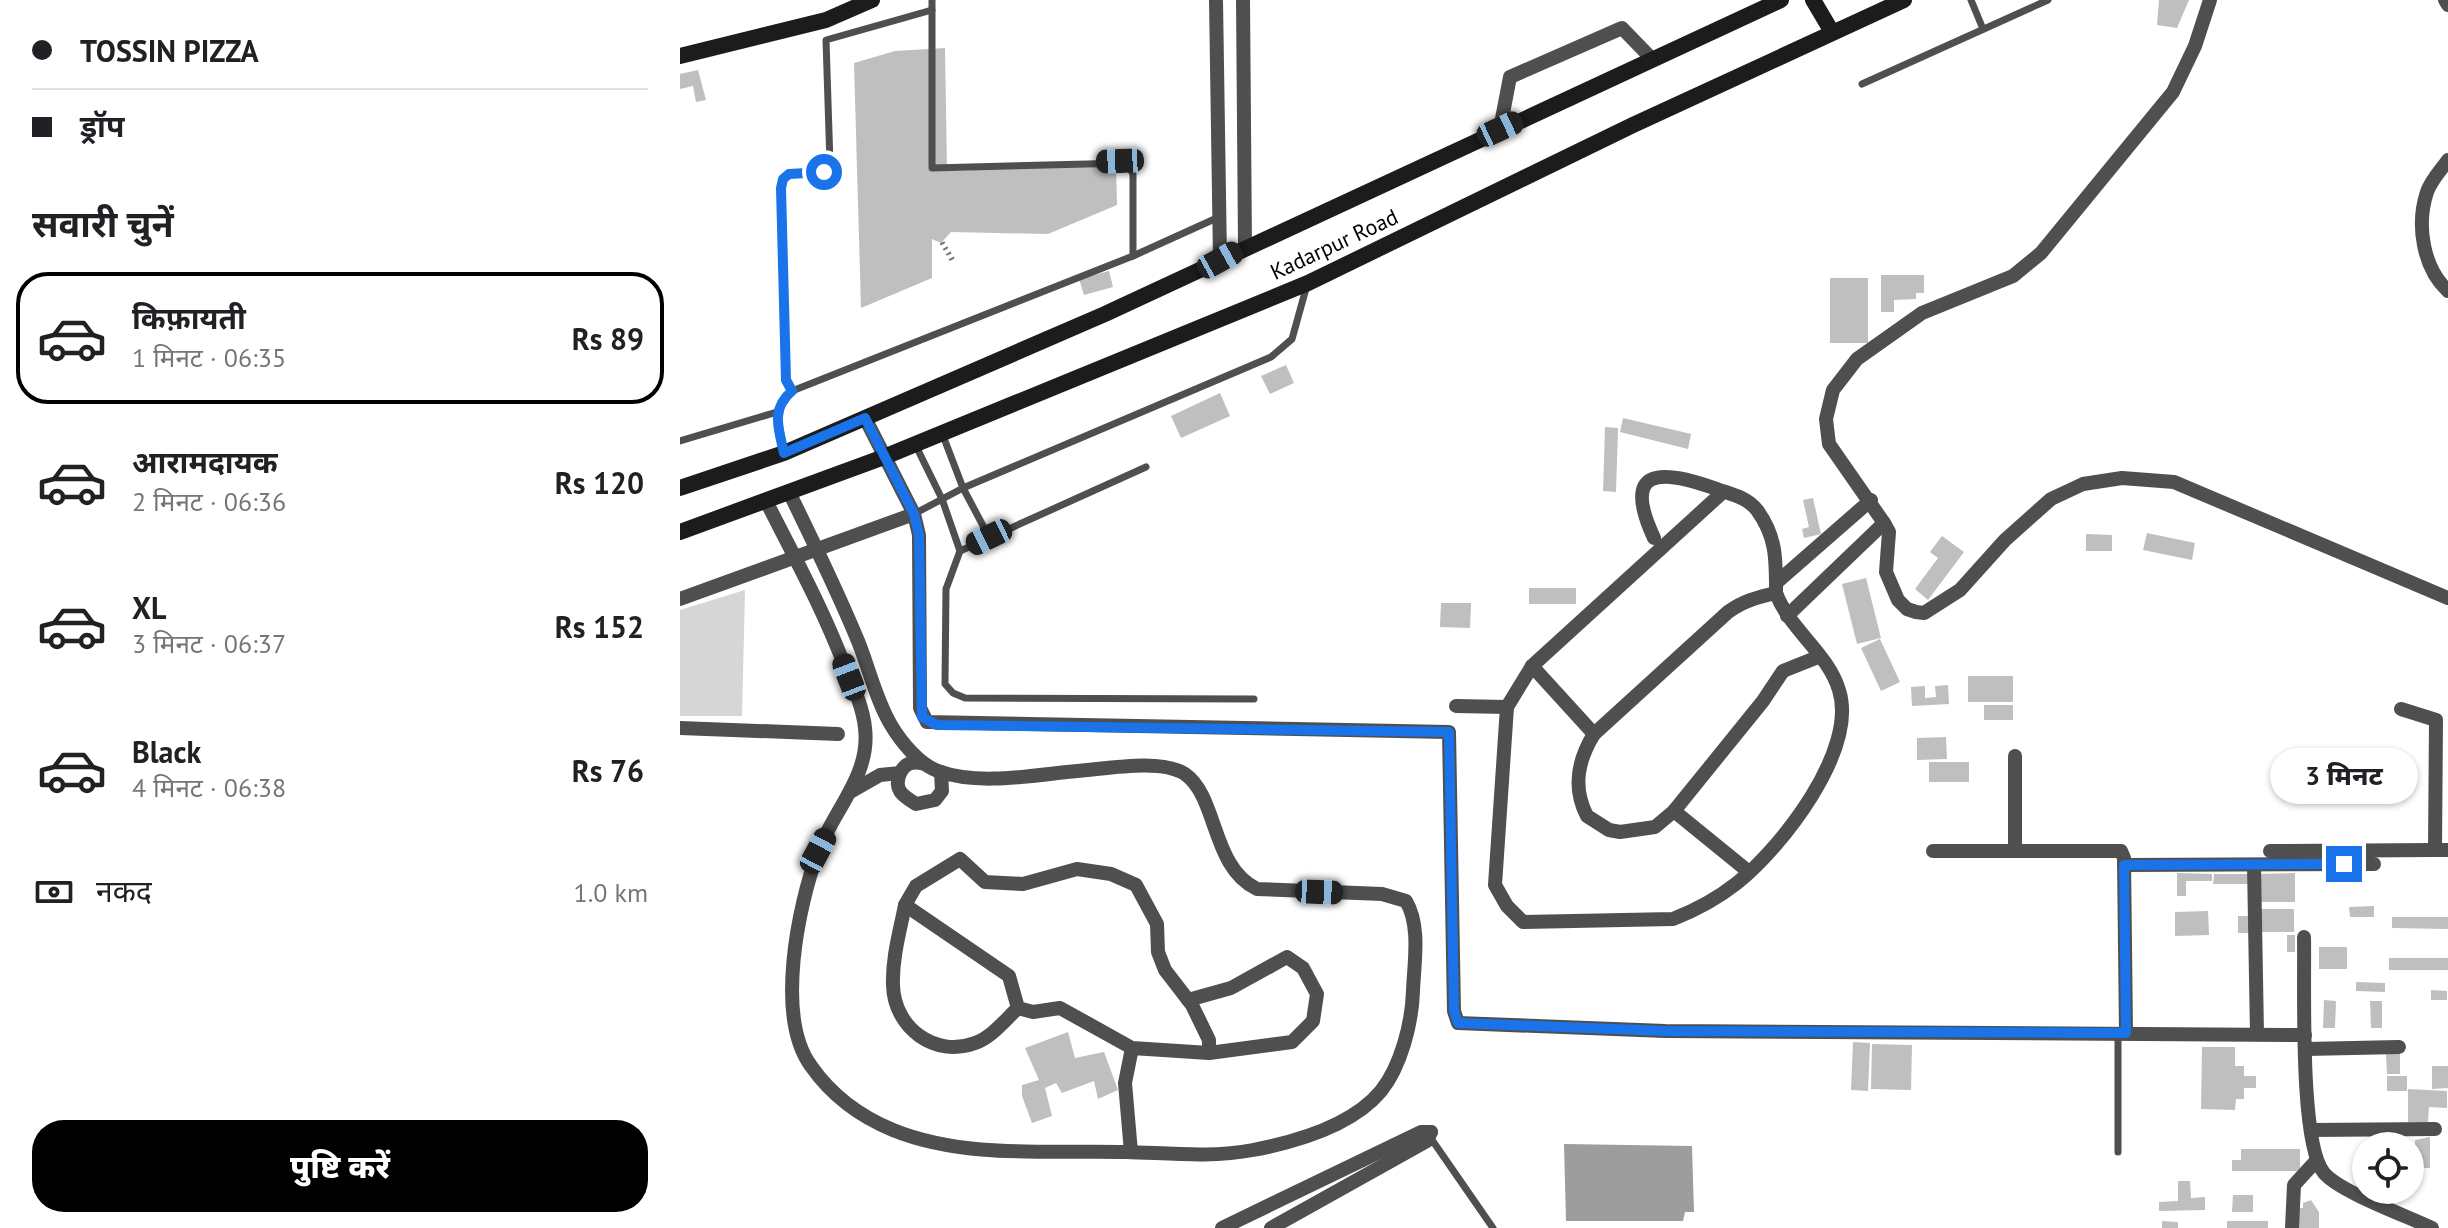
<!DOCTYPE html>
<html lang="hi">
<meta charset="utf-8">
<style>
:root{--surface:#fff;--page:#f2f2f2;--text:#202124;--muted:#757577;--line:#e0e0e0;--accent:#000}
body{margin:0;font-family:"PT Sans","Noto Sans Devanagari",sans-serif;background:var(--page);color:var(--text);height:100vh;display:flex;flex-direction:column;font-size:30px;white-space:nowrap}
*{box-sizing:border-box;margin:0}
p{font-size:26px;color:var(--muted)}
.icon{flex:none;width:44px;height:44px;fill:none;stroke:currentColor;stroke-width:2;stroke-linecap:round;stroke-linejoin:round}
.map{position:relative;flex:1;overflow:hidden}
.drawer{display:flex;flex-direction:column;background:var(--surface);width:680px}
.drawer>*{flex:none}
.guide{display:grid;align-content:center;height:176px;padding:0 32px;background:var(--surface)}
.buttons{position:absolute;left:1672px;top:1132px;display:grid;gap:16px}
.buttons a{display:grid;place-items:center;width:72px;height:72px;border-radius:50%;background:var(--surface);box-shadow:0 2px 6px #0004;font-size:40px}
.end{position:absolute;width:36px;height:36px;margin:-18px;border:10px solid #1a73e8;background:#fff;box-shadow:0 0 0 4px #fff}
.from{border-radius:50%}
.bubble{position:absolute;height:56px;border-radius:28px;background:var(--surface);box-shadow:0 2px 6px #0004;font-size:26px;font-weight:800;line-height:56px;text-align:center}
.car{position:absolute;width:24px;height:48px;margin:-24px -12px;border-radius:10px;box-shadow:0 0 6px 2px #0007;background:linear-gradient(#222 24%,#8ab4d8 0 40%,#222 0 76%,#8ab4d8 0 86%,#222 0)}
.guide b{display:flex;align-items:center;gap:28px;height:76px;font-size:30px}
.guide b+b{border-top:2px solid var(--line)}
.guide i{width:20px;height:20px;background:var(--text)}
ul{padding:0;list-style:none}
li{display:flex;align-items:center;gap:24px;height:132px;margin:0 16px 12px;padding:0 16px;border:4px solid transparent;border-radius:32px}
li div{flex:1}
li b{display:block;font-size:30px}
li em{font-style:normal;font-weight:800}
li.selected{border-color:var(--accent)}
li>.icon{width:72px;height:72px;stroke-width:1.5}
h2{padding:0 32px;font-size:36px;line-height:96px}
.pay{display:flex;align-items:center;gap:20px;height:88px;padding:0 32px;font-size:30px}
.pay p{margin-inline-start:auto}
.button{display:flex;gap:16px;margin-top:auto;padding:16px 32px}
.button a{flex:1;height:92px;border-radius:32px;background:var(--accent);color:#fff;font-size:32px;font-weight:800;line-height:92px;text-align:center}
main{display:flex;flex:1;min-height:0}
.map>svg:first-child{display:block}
</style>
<main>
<section class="drawer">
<div class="guide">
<b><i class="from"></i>TOSSIN PIZZA</b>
<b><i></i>ड्रॉप</b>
</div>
<h2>सवारी चुनें</h2>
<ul>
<li class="selected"><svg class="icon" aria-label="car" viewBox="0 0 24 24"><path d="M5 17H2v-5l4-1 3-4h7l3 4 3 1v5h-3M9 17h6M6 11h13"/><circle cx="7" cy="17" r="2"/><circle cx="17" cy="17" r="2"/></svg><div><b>किफ़ायती</b><p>1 मिनट · 06:35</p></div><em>Rs 89</em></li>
<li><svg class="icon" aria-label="car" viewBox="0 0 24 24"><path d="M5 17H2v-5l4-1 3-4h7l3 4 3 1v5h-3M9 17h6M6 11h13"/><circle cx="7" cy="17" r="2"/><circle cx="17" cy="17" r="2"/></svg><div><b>आरामदायक</b><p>2 मिनट · 06:36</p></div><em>Rs 120</em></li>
<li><svg class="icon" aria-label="car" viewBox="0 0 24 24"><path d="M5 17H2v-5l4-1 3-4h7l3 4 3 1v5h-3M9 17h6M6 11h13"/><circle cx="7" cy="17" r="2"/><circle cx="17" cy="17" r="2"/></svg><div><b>XL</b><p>3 मिनट · 06:37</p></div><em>Rs 152</em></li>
<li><svg class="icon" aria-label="car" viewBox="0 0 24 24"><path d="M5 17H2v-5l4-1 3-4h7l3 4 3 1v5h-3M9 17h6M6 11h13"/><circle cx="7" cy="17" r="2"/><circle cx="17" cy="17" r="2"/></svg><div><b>Black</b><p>4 मिनट · 06:38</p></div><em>Rs 76</em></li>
</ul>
<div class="pay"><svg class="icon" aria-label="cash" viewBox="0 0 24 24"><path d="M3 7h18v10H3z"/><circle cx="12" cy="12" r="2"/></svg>नकद<p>1.0 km</p></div>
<div class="button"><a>पुष्टि करें</a></div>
</section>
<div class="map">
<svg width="1768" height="1228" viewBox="0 0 1768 1228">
<rect width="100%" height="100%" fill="#fff"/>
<path fill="#d6d6d6" d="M65 590 62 716H0V610Z"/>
<path fill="#9d9d9d" d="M884 1144 1012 1146 1014 1212H1005L1003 1221H886Z"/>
<g fill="#bfbfbf">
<path d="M1479 0H1509L1497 28 1477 25Z"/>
<path d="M265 48 267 171 436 165 437 205 368 234 271 232 261 243 252 239V278L181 308 174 63 215 51Z"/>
<path d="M18 70 26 100 16 102 13 86 0 89V74Z"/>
<path d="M429 271 433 287 404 295 399 279Z"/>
<path d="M1201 275H1244V293H1236V299L1214 300V312H1201Z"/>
<rect x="1150" y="278" width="38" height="65"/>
<path d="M606 365 614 383 590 394 581 376Z"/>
<path d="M540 393 550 416 501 438 491 416Z"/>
<path d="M943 418 1011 434 1008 449 940 432Z"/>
<path d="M925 427 938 428 936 492 923 491Z"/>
<path d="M1133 498 1141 534 1124 538 1122 529 1129 527 1123 500Z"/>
<path d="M1467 533 1515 543 1512 560 1463 550Z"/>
<path d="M1406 534 1432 535V551H1406Z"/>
<path d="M1262 536 1284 552 1248 600 1235 589 1258 558 1250 552Z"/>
<path d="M1186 578 1201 638 1177 644 1162 584Z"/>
<rect x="849" y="588" width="47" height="16"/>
<path d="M761 603H791L790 628 760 627Z"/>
<path d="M1200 639 1220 682 1201 691 1181 648Z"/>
<rect x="1288" y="676" width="45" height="26"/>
<path d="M1268 685 1269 704 1232 706 1231 687 1245 686V698L1256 697 1255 686Z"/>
<rect x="1304" y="705" width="29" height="15"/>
<path d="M1266 737 1267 759 1237 760V738Z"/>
<rect x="1249" y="762" width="40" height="20"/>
<path d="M1497 873 1532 874V881H1506V896H1497Z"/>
<path d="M1615 873V902H1578V874Z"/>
<path d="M1534 874H1568V884H1533Z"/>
<path d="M1694 906V917H1670L1669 907Z"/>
<rect x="1578" y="909" width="36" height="23"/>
<path d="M1528 911 1529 935 1495 936V912Z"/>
<path d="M1558 916H1569L1570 933H1558Z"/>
<path d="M1712 917H1768V929L1712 928Z"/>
<rect x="1607" y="935" width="8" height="17"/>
<rect x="1639" y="947" width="28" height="22"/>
<rect x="1709" y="958" width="59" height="12"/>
<path d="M1676 982 1705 983V992L1676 991Z"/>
<path d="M1751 990 1767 991V1000H1751Z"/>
<path d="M1644 1000 1656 1001 1655 1028H1643Z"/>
<path d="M1690 1001H1702V1028H1691Z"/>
<path d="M388 1032 395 1058 424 1052 438 1090 418 1099 414 1081 382 1093 376 1083 365 1088 372 1116 352 1123 342 1096V1085L359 1080 345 1048Z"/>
<path d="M1173 1042 1190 1043 1188 1091 1171 1090Z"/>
<path d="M1192 1044 1232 1045 1231 1090 1191 1089Z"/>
<path d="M1522 1047H1555V1066H1564V1076H1576V1088H1564V1099H1556L1555 1110 1521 1109Z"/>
<path d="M1706 1054H1720V1074H1707Z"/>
<path d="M1752 1066H1768V1088L1752 1089Z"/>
<rect x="1707" y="1076" width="20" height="15"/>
<path d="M1728 1089 1767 1091V1108L1749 1107 1748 1122H1728Z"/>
<path d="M1750 1137V1168H1730V1147H1735V1140Z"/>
<path d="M1561 1149H1620V1171H1552V1160H1561Z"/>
<path d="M1498 1181H1510L1511 1198 1525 1197V1210L1479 1211V1202L1498 1201Z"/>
<path d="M1553 1195H1573V1212H1552Z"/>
<path d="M1631 1200 1639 1212V1228H1616V1208H1623V1203Z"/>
<path d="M1482 1221 1498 1222V1228H1482Z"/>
<rect x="1547" y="1221" width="41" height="7"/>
</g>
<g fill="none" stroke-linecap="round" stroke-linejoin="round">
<g stroke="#717171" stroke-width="3" stroke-dasharray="2 4" stroke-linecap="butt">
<path d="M263 242 274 260"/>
<path d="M261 243 272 262"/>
</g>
<g stroke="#4f4f4f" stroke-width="7">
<path d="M1291 0 1303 29"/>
<path d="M1182 84 1368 0"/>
<path d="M453 256 539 217"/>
<path d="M112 391 106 380 101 188 103 179 109 174 144 172 150 164 146 40 252 10"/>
<path d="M262 433 283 488 309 537"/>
<path d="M0 441 97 412"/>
<path d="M235 444 262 499 280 551"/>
<path d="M104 451 97 412 112 391 453 256V174L447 163 252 168V0"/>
<path d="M466 467 280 551 266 589 265 684 273 693 285 698 574 699"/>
<path d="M234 514 283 488 591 357 612 339 627 285"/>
<path d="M750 1137 813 1228"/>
<path d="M1438 1152V1033"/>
</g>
<g stroke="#4f4f4f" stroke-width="14">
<path d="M536 0 540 260"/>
<path d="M563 0 565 246"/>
<path d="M1530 0 1515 46 1493 92 1361 253 1333 276 1242 313 1177 359 1153 390 1146 419 1149 444 1204 523 1209 532 1206 572 1218 600 1227 609 1236 612 1244 613 1280 590 1325 540 1371 499 1403 484 1442 478 1494 482 1768 598"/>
<path d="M1765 0 1768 5"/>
<path d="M820 129 830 77 942 28 972 59"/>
<path d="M1768 160C1761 170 1751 180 1747 192 1736 225 1743 268 1768 291"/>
<path d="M185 418 234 514 239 535 240 708 247 722 769 732 774 1011 778 1023 985 1031 1625 1035"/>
<path d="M86 501C114 556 143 609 165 667 173 686 183 707 185 728 191 775 153 811 138 852 118 906 95 1017 131 1066 152 1096 179 1116 213 1130 284 1159 371 1150 446 1152 487 1153 532 1158 573 1150 615 1142 672 1126 701 1091 721 1066 732 1023 733 991 734 963 741 926 726 901L702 894 577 889C531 867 538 797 505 774 481 758 425 769 397 771 354 775 299 786 258 771 240 765 221 742 211 725 196 700 189 668 178 641 157 590 133 541 109 492"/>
<path d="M974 538C942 469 978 468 1034 488 1049 494 1066 496 1077 510 1097 537 1096 561 1096 593"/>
<path d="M1096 583 1191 500"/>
<path d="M0 599 234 514"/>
<path d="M1107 616 1204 523"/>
<path d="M852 666 914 734"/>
<path d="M776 706 827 707 852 666 1043 492"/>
<path d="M827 707 815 885 827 906 843 922 993 919C1016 910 1038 898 1057 883 1102 847 1178 750 1159 690 1148 653 1109 629 1096 593 1078 597 1063 601 1048 612L914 734C898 760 892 787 907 816L929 830 940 832 975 827 994 811 1083 701 1103 671 1138 657"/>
<path d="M1721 709 1756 720 1755 850H1768"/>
<path d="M0 728 158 734"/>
<path d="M220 773C213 790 223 796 236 804L255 800 262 791 261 772"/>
<path d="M172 791 200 775 220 773C226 762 233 761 245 764"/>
<path d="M994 811 1069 872"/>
<path d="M1253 851H1441L1444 858 1446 1033"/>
<path d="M1335 851V756"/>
<path d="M1590 851 1755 850"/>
<path d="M1444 865 1694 864"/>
<path d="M1574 865 1577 1034"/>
<path d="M225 905C220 931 212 958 213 985 214 1028 255 1058 295 1043 311 1038 326 1019 338 1008"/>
<path d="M1624 937C1625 981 1619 1144 1644 1173 1660 1192 1727 1216 1752 1228"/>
<path d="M508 1000 551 988 607 957 623 968 637 994 633 1021 612 1042 529 1053"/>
<path d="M1626 1049 1719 1047"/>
<path d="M1631 1130 1755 1129"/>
<path d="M451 1152 445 1083 452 1048 380 1008 353 1012 338 1008 329 976 225 905 236 886 280 859 305 882 343 884 397 869 431 874 456 885 477 924 478 952 485 970 512 1005 529 1040V1053L452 1048"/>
<path d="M542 1228 741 1132H751"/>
<path d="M591 1228 747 1141 751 1132"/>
<path d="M1612 1228 1614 1185 1636 1161"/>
</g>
<g stroke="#1c1c1c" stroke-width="16">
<path d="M1133 0 1152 32"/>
<path d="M0 56 146 20 192 0"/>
<path d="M0 488 104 453 425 314 1101 0"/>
<path d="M0 532 204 457 628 283 953 125 1224 0"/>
</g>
</g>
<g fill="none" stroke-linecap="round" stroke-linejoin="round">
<path stroke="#1a73e8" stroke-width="10" d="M144 172 109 174 103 179 101 188 106 380 112 391C90 409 99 430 104 453L185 418 234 514 239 535 242 717 257 725 769 732 774 1011 778 1023 985 1031 1446 1033 1444 865 1664 864"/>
</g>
<g text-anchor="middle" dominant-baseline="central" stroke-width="6" stroke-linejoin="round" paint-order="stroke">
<g font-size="22" fill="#000" stroke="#fff">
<text transform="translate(654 244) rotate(-25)">Kadarpur Road</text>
</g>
</g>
</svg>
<div class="buttons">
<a><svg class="icon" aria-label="locate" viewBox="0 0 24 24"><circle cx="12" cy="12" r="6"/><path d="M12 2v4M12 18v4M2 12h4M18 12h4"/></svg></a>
</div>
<i class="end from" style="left:144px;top:172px"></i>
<i class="end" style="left:1664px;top:864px"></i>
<div class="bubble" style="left:1590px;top:748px;width:148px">3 मिनट</div>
<i class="car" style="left:820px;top:129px;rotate:65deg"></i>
<i class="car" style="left:440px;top:161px;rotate:268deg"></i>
<i class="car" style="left:540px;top:260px;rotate:61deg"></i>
<i class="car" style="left:309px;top:537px;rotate:244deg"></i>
<i class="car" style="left:169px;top:677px;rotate:339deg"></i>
<i class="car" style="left:138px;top:851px;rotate:28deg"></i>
<i class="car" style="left:639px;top:892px;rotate:92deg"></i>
</div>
</main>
